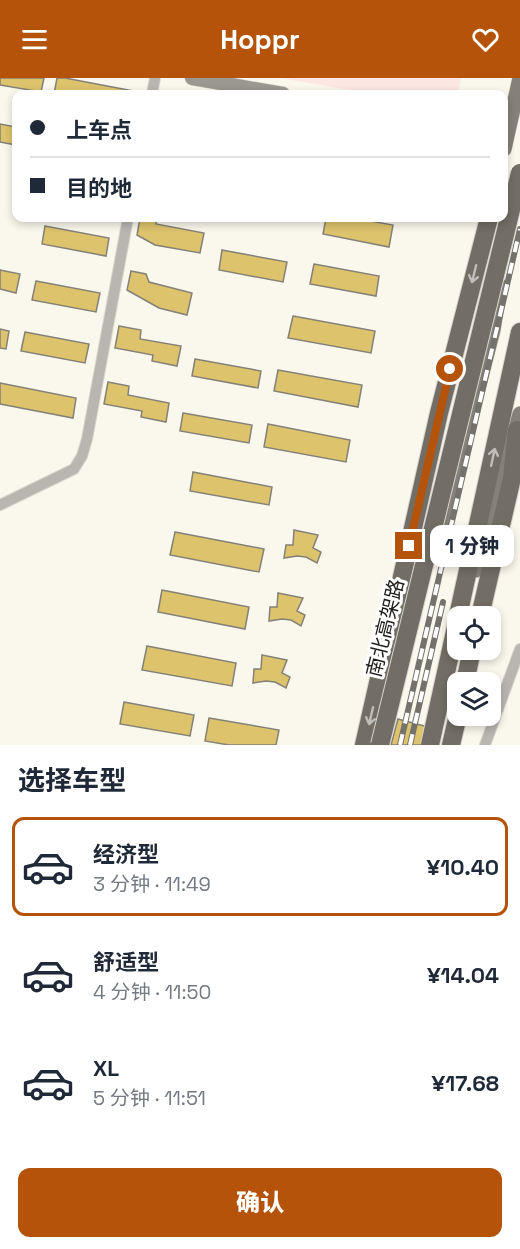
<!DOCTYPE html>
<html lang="zh">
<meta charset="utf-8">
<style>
:root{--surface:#fff;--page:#f6f6f7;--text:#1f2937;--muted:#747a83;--line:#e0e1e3;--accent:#b45309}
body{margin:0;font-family:"Space Grotesk","Noto Sans SC",sans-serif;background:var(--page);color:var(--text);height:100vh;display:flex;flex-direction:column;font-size:22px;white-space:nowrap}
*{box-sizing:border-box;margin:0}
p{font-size:20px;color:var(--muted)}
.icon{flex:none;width:33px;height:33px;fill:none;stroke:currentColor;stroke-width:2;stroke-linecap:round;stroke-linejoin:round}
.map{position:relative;height:667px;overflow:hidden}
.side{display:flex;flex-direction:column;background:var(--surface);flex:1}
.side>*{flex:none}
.banner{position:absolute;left:12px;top:12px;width:496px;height:132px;border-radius:12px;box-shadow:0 3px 9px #0003;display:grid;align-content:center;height:132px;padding:0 18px;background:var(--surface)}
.tools{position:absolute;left:447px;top:528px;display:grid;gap:12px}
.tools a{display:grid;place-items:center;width:54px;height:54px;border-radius:12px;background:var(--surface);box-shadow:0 3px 9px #0003;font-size:30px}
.end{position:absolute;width:27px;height:27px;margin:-14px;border:8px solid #b45309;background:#fff;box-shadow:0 0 0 3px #fff}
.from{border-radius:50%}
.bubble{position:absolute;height:42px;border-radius:12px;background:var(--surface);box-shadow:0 3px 9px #0003;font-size:20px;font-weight:800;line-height:42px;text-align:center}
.banner b{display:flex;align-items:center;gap:21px;height:57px;font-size:22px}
.banner b+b{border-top:2px solid var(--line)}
.banner i{width:15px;height:15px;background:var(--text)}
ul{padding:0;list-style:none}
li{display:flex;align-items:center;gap:18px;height:99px;margin:0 12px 9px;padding:0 6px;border:3px solid transparent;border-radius:12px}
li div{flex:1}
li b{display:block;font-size:22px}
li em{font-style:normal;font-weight:800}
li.current{border-color:var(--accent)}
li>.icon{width:54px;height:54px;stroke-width:1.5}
h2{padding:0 18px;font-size:27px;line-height:72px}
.primary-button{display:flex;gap:12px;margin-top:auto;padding:12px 18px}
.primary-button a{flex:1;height:69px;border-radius:12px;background:var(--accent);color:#fff;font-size:24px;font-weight:800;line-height:69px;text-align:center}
header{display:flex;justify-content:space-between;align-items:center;height:78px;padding:0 18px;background:var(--accent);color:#fff;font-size:27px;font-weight:800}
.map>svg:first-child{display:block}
</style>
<header><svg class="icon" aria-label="menu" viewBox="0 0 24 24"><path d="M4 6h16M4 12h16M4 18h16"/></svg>Hoppr<svg class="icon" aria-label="heart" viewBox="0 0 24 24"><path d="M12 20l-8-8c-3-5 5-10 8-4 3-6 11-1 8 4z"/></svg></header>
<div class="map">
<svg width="520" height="667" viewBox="0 0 520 667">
<rect width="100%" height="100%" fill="#faf7ec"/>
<path fill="#fce7e2" d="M281 0H461L458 16H371Z"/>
<g fill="#ddc36c" stroke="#848178" stroke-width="1.5">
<path d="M0 0H44L41 14 0 7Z"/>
<path d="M57 0H65L139 14 138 16H54Z"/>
<path d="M0 46 16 49V67L0 64Z"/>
<path d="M140 140H157L156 146 204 155 200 175 155 167 137 157Z"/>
<path d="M326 140H353L393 147 389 169 323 156Z"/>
<path d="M45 148 109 160 106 178 42 166Z"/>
<path d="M222 172 287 184 283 204 219 192Z"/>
<path d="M314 186 379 198 376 218 310 206Z"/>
<path d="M0 192 20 196 16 215 0 211Z"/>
<path d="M131 193 146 196 149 204 192 215 187 237 159 230 127 212Z"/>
<path d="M36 203 100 215 96 234 32 222Z"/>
<path d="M293 238 375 253 371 275 288 260Z"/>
<path d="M119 248 141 252 140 261 181 268 177 288 152 283 153 277 115 270Z"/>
<path d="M0 251 9 253 6 271 0 270Z"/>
<path d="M25 254 89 266 85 285 21 273Z"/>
<path d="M195 281 261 293 258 310 192 298Z"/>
<path d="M278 292 362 307 358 329 274 313Z"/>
<path d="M108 304 129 308 128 317 169 325 166 344 141 339 142 333 104 326Z"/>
<path d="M0 305 76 320 73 340 0 326Z"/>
<path d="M183 335 252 347 249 365 180 353Z"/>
<path d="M268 346 350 362 346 384 264 369Z"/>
<path d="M193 394 272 409 269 427 190 413Z"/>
<path d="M294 452 318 457 313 470 321 474 317 485 306 479 297 478 284 480 286 467H293Z"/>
<path d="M175 454 264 471 259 494 170 477Z"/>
<path d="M162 512 249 529 245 551 158 534Z"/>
<path d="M278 515 303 520 297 533 305 537 301 548 291 542 282 541 269 543 270 529H277Z"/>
<path d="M147 568 236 585 232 608 142 592Z"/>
<path d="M262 577 287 582 282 595 290 599 286 610 275 604 266 603 253 605 254 591H261Z"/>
<path d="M124 624 194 637 190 658 120 646Z"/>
<path d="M209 640 279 652 276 667H229L205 663Z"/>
<path d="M398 641 428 649 423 667H391Z"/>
</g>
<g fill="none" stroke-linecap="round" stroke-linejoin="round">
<g stroke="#d7d4ca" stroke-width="12">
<g id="street">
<path d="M152 16 155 0"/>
<path d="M0 427 74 391 82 378 87 361 128 140"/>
<path d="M485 667 520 571"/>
</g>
</g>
<g stroke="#d7d4ca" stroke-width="15">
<path id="secondary" d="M192 0 283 16"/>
</g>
<g stroke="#d7d4ca" stroke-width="16">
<g id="primary">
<path d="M504 71 520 0"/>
<path d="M439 462 493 252 500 208"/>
<path d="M476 492 520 336"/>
</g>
</g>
<g stroke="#d7d4ca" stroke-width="20">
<g id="highway">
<path d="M458 538 520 254"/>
<path d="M480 538 512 400 517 352"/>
<path d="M465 604 472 572"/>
<path d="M364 667 439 335 489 140"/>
<path d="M451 667 458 637"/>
</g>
</g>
<use href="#street" stroke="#b9b6b2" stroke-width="10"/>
<use href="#secondary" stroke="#9b9791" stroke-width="14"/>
<use href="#primary" stroke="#858179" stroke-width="15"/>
<use href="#highway" stroke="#726e65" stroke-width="18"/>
<g stroke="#74726c" stroke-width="6">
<g id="rail">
<path d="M400 667 520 151"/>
<path d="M410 667 443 524"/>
</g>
</g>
<use href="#rail" stroke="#fff" stroke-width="4" stroke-dasharray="11" stroke-linecap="butt"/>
<g stroke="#d7d4ca" stroke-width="20" stroke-linecap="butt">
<g id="highway-bridge">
<path d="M380 667 520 95"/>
<path d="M430 667 458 540"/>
</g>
</g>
<use href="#highway-bridge" stroke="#726e65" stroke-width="18"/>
</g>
<defs><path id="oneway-shaft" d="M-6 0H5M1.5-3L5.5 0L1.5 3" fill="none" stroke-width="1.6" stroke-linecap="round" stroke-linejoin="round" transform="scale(1.5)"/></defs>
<g stroke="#c0beba">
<use href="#oneway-shaft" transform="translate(474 196) rotate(104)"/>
<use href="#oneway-shaft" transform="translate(493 379) rotate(-78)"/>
<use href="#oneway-shaft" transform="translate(371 638) rotate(103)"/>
</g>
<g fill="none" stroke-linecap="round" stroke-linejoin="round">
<path stroke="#b45309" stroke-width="8" d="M409 468 450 291"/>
</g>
<g text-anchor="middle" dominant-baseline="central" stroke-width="6" stroke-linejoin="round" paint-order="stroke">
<g font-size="20" fill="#1e1d1a" stroke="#fff">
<text transform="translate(385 550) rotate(-76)">南北高架路</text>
</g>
</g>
</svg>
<div class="tools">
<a><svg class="icon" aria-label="locate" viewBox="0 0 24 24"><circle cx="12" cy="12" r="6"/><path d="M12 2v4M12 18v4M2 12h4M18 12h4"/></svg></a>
<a><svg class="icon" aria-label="layers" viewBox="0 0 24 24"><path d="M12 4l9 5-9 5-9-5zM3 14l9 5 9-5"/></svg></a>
</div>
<i class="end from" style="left:450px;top:291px"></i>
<i class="end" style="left:409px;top:468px"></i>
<div class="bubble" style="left:430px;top:447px;width:84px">1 分钟</div>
<div class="banner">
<b><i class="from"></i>上车点</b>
<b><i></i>目的地</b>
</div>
</div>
<section class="side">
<h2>选择车型</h2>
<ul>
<li class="current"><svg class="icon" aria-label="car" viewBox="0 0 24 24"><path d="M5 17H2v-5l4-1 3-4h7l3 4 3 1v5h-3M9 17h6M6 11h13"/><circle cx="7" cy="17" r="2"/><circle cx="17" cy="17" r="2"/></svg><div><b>经济型</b><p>3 分钟 · 11:49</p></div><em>¥10.40</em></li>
<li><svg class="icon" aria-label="car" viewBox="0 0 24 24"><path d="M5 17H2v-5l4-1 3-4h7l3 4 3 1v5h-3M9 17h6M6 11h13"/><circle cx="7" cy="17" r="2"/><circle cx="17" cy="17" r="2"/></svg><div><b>舒适型</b><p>4 分钟 · 11:50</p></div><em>¥14.04</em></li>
<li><svg class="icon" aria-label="car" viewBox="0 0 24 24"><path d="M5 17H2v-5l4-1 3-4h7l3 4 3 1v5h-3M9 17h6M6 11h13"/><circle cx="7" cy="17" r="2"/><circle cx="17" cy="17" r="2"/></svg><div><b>XL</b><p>5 分钟 · 11:51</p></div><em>¥17.68</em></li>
</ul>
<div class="primary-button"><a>确认</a></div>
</section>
